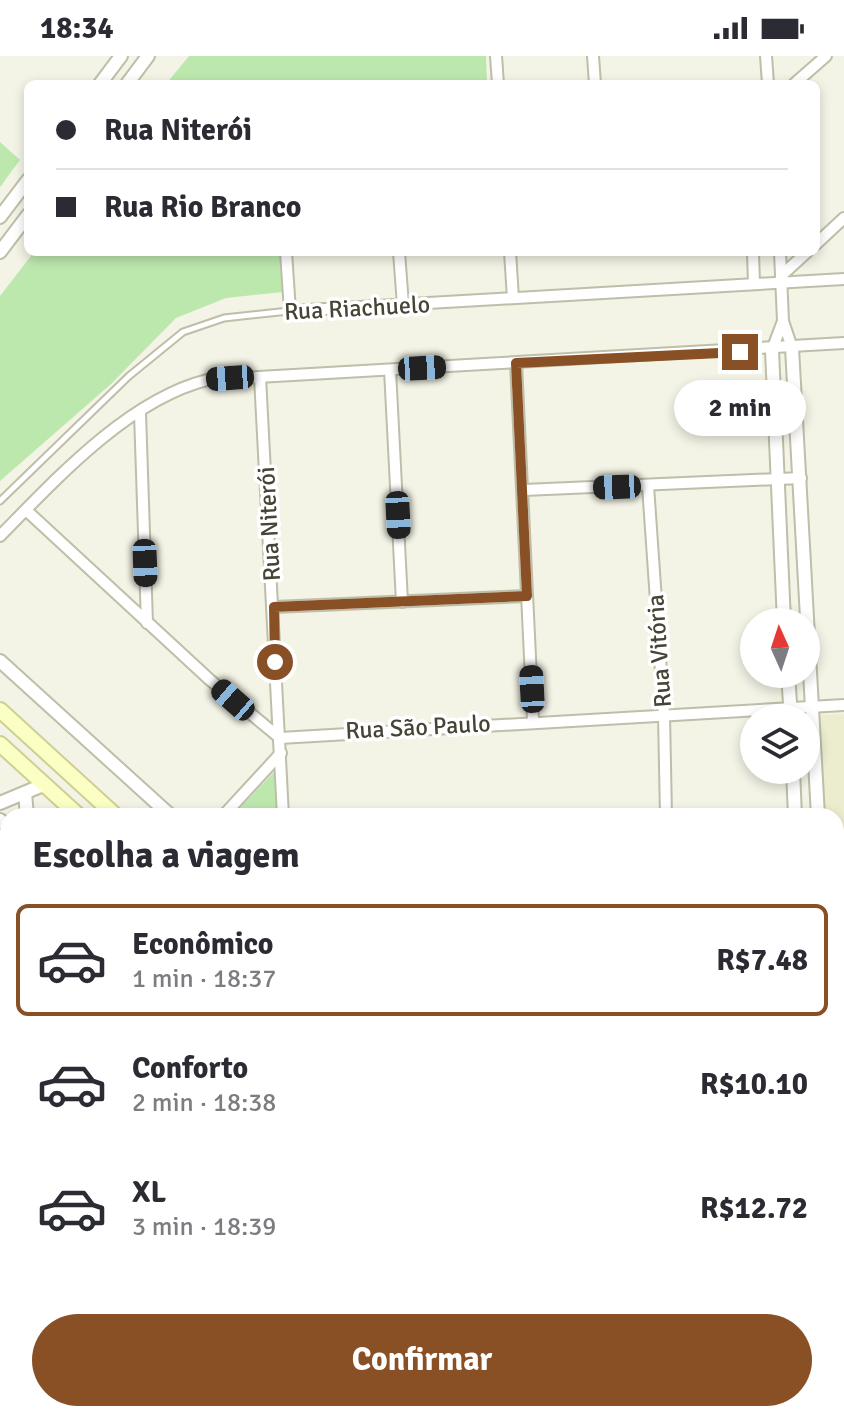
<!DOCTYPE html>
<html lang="pt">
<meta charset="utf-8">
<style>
:root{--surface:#fff;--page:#f2f2f3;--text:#2b2b33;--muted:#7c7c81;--line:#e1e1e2;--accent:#894f25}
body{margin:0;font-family:Signika,sans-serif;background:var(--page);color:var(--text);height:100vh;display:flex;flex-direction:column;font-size:30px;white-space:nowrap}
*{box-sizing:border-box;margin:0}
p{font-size:26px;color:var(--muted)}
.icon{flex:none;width:44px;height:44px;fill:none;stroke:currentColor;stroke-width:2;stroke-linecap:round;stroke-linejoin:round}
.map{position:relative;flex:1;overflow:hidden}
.sheet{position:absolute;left:0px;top:752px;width:844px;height:614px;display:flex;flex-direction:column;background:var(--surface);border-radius:24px 24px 0 0;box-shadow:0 4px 12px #0003}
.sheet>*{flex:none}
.banner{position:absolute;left:24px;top:24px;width:796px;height:176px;border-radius:12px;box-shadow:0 4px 12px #0003;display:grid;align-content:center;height:176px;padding:0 32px;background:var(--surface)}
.needle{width:52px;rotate:357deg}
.buttons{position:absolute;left:740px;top:552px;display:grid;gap:16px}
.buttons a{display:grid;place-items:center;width:80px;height:80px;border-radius:50%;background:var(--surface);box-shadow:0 4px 12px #0003;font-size:40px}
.end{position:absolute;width:36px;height:36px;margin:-18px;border:10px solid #894f25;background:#fff;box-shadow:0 0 0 4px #fff}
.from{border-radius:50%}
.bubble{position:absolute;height:56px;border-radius:28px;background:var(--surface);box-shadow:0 4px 12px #0003;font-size:26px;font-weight:700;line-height:56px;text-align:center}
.car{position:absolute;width:24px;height:48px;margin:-24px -12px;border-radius:10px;box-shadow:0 0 6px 2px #0007;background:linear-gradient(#222 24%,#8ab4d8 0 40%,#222 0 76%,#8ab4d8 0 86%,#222 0)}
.banner b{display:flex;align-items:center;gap:28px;height:76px;font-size:30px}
.banner b+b{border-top:2px solid var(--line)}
.banner i{width:20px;height:20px;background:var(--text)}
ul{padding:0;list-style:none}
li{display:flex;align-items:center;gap:24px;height:112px;margin:0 16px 12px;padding:0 16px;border:4px solid transparent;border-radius:12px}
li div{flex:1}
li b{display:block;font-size:30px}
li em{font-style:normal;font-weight:700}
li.on{border-color:var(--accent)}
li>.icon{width:72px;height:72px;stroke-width:1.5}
h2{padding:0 32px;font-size:36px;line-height:96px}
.primary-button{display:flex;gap:16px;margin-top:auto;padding:16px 32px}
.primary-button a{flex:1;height:92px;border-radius:48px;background:var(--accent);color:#fff;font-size:32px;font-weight:700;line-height:92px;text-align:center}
.status{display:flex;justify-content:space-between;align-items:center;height:56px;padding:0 40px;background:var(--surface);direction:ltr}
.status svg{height:22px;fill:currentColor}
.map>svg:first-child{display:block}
</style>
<div class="status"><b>18:34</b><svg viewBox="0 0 49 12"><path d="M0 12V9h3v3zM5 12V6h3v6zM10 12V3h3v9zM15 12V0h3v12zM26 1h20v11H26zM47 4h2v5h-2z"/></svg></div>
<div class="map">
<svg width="844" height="1365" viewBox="0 0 844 1365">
<rect width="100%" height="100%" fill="#f3f3e6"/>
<path fill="#ececcf" d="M844 658V1006H836V760H823L818 659Z"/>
<g fill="#bce8ae">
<path d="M189 0H486L487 28H166Z"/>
<path d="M0 86 20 104 0 131Z"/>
<path d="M34 196H282L283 236 226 242 176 262 111 328 0 425V240Z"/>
<path d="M275 715 277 760H232Z"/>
</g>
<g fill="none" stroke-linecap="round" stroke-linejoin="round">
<g stroke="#bfbea8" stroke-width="9">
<path id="service" d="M0 445 129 320 183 276 224 262 289 255"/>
</g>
<g stroke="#bfbea8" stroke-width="14">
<g id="minor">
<path d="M496 0 498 28"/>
<path d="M593 0 595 28"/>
<path d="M766 0 768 28"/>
<path d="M794 28 826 0"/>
<path d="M816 188 844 162"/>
<path d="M286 196 290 255 844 223"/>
<path d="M399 196 403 249"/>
<path d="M510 196 513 242"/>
<path d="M753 196 754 227"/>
<path d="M780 196 783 265 792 292"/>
<path d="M782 219 807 196"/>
<path d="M772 294 783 265"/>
<path d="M516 307 533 664"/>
<path d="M390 314 402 546"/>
<path d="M260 321 283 760"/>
<path d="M140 357 147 567"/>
<path d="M648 430 664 659 666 760"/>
<path d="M524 434 801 422"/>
<path d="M26 454 210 624 280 682 844 649"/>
<path d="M0 480C56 423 128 344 207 324L844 287"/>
<path d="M274 551 527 540"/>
<path d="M223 760 281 697"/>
<path d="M836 1011H844"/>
<path d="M0 1070H8"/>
<path d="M138 1358 147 1365"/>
<path d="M281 1358 290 1365"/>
<path d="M403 1358 411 1365"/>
<path d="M580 1358 589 1365"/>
<path d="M329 1365 335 1358"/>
<path d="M448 1365 453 1358"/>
</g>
</g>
<g stroke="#bfbea8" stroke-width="16">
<g id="tertiary">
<path d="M100 28 121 0"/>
<path d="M127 28 148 0"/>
<path d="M0 161 28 124"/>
<path d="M0 196 28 159"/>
<path d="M792 292 818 760"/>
<path d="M772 294 784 566"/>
<path d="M0 605 171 760"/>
<path d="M788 618 791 662"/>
<path d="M793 714 795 760"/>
<path d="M25 737 27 760"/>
<path d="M0 747 43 729"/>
<path d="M0 764 8 770"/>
<path d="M836 1137 840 1209 836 1217"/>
<path d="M0 1340H8"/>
<path d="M57 1358V1365"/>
</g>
</g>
<g stroke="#ced093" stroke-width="18">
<g id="secondary">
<path d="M0 654 116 760"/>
<path d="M0 688 79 760"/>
<path d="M675 1358 682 1365"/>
<path d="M730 1358 737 1365"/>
<path d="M767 1358 775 1365"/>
<path d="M835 1364 836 1365"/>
</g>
</g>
<use href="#service" stroke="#fff" stroke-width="5"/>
<use href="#minor" stroke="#fff" stroke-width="10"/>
<use href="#tertiary" stroke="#fff" stroke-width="12"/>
<use href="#secondary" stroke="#fcffc4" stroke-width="14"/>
</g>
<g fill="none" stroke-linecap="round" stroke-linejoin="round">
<path stroke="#894f25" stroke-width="10" d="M275 606 274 551 527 540 516 307 740 296"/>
</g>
<g text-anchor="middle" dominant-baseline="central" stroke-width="7" stroke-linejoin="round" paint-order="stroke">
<g font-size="24" fill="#464435" stroke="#fff">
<text transform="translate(357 252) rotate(-3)">Rua Riachuelo</text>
<text transform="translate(269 468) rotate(-93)">Rua Niterói</text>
<text transform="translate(659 595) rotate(-94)">Rua Vitória</text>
<text transform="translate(418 671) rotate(-3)">Rua São Paulo</text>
</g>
</g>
</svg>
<div class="buttons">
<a><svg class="needle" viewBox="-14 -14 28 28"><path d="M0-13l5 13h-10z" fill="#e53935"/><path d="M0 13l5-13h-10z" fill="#7c7c81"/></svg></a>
<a><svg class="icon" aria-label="layers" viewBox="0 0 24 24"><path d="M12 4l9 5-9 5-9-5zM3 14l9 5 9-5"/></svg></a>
</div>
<i class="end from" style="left:275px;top:606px"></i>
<i class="end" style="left:740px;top:296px"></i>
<div class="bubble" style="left:674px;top:324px;width:132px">2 min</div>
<i class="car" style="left:422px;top:312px;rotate:87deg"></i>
<i class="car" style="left:230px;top:322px;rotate:266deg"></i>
<i class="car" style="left:617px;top:431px;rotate:268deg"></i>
<i class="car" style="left:398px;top:459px;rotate:177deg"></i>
<i class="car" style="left:145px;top:507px;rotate:178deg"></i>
<i class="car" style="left:532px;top:633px;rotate:357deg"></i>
<i class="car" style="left:233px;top:644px;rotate:311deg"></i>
<div class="banner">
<b><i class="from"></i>Rua Niterói</b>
<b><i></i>Rua Rio Branco</b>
</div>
<section class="sheet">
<h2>Escolha a viagem</h2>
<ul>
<li class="on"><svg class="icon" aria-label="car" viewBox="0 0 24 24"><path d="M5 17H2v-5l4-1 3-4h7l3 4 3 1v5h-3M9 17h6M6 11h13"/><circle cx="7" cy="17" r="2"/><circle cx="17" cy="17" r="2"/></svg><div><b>Econômico</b><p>1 min · 18:37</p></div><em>R$7.48</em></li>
<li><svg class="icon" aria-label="car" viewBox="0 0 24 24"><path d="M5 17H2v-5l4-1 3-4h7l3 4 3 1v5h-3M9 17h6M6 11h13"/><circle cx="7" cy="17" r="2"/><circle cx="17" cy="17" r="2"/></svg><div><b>Conforto</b><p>2 min · 18:38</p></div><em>R$10.10</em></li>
<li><svg class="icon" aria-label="car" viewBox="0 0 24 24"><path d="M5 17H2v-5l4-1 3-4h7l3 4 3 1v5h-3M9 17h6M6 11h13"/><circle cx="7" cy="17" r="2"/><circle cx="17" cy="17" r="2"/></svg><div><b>XL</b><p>3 min · 18:39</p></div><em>R$12.72</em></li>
</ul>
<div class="primary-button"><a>Confirmar</a></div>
</section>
</div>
